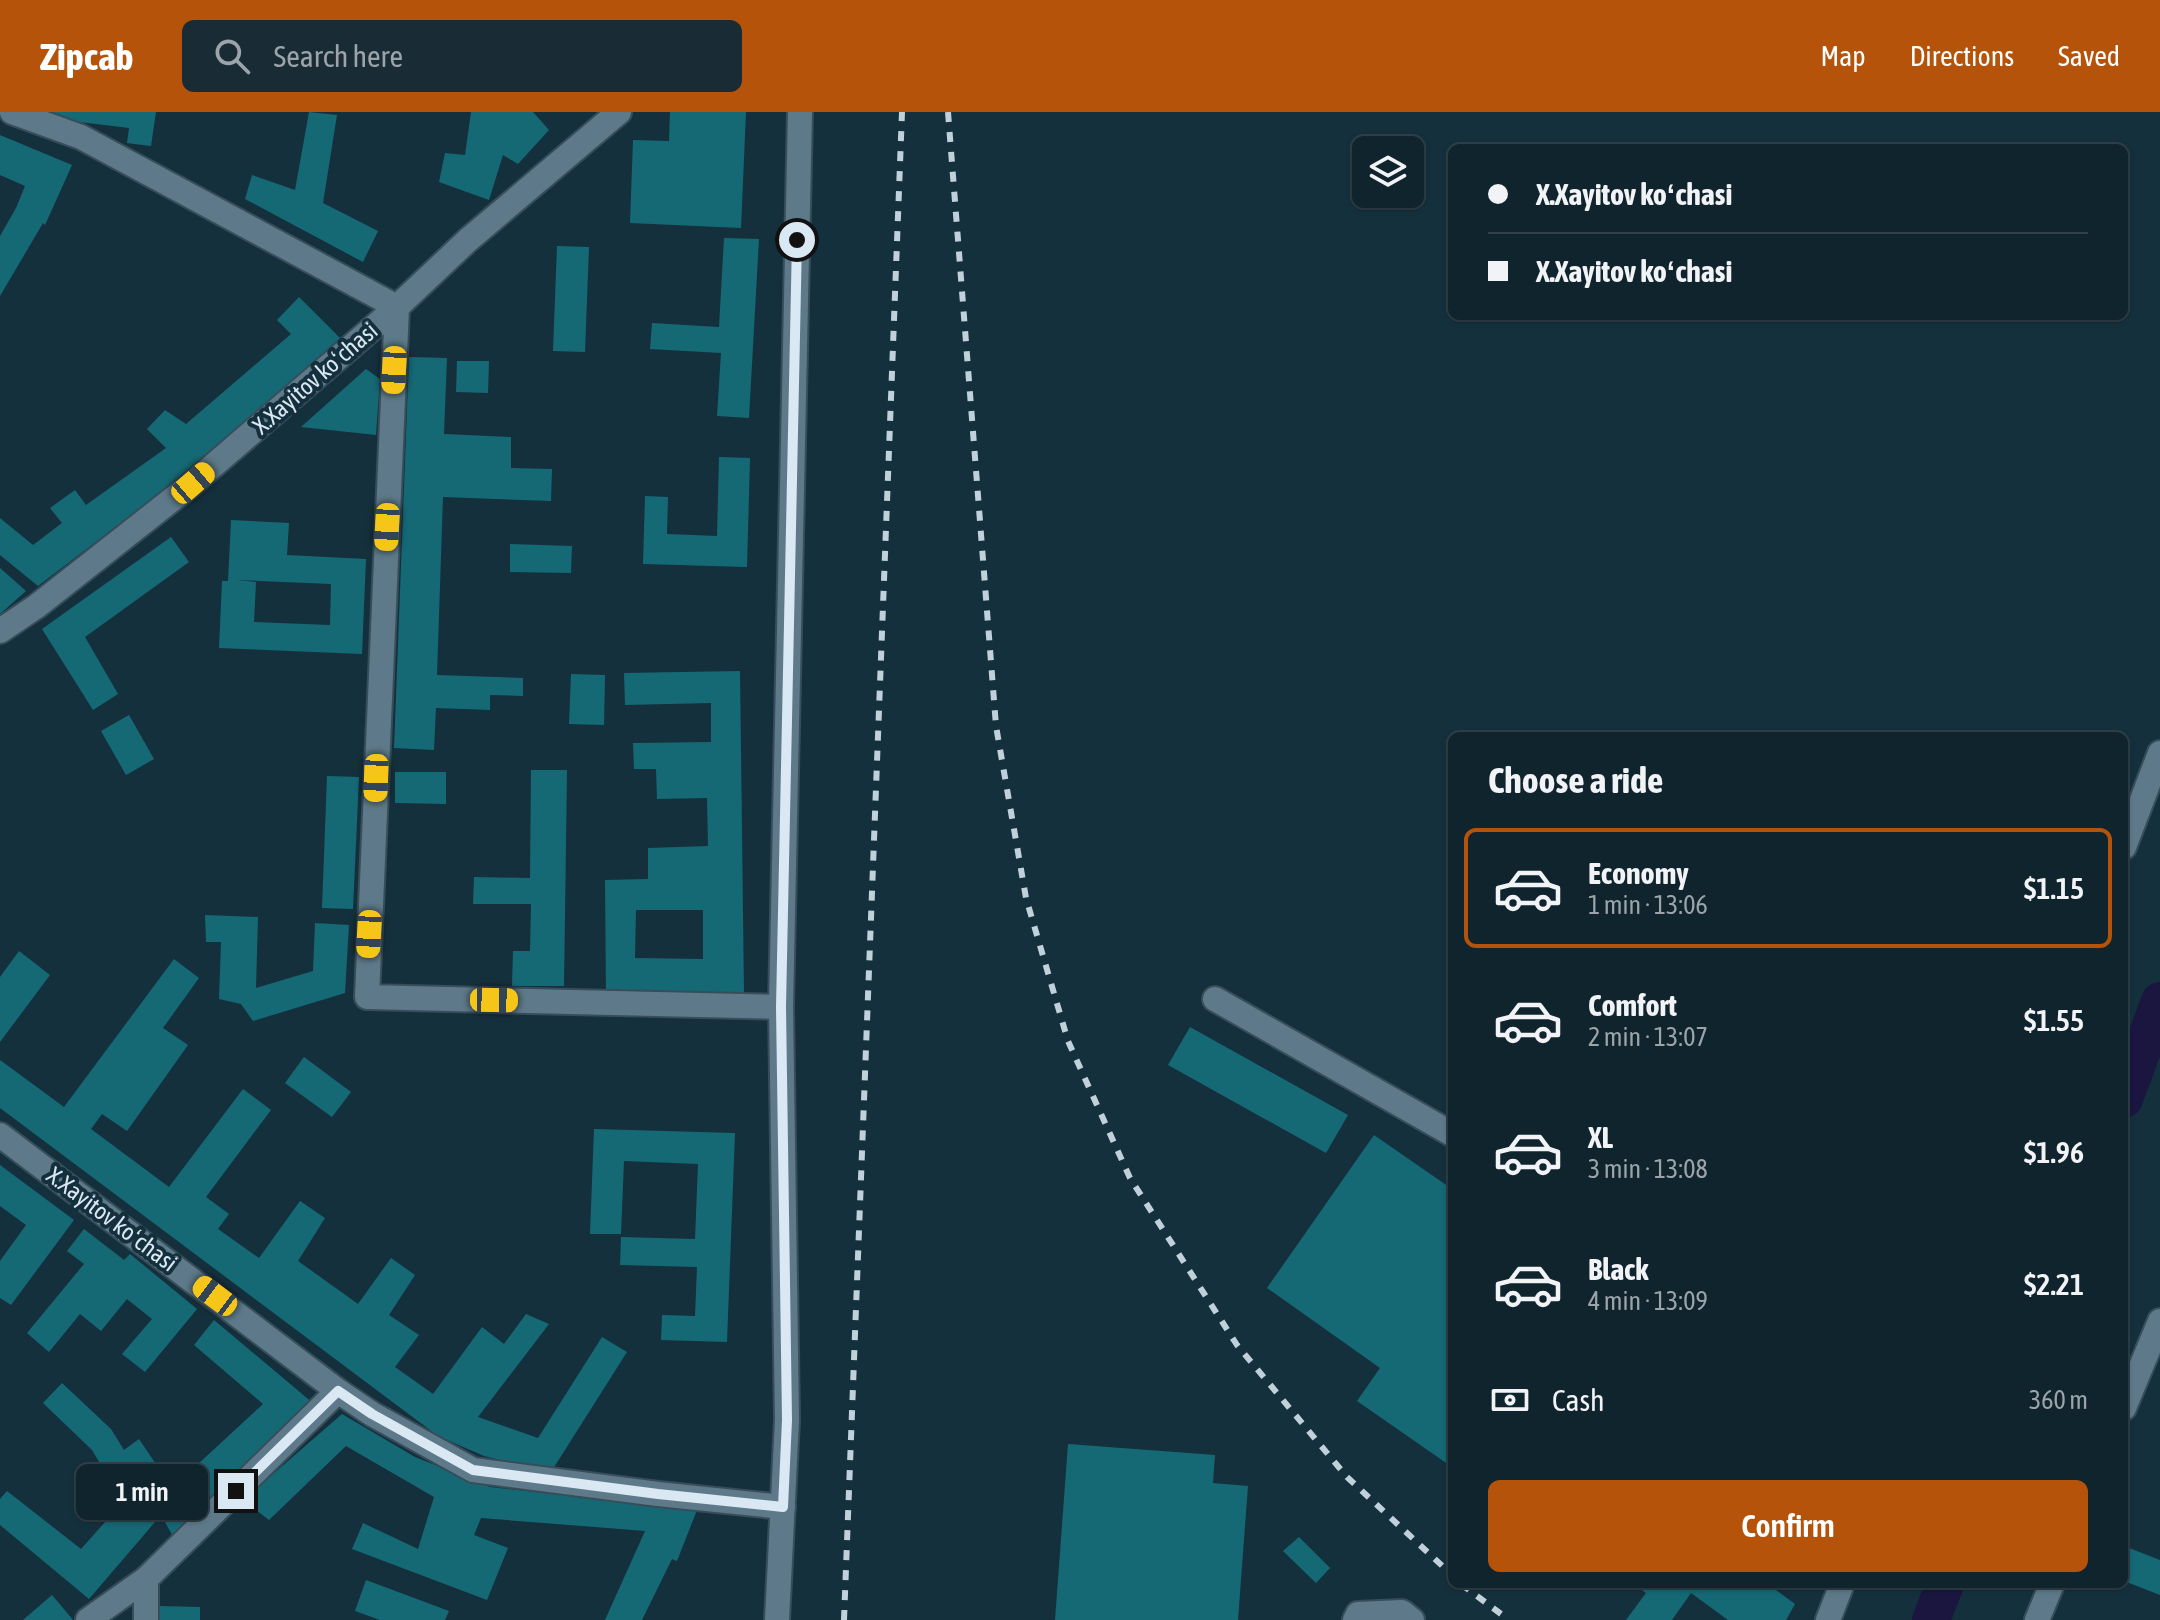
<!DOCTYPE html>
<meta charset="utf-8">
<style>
:root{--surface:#10242e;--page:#192c36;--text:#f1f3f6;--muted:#9ca4aa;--line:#30414a;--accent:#b45309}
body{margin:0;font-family:"Asap Condensed",sans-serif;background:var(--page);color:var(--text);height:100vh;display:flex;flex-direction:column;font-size:30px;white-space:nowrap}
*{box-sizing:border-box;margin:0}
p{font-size:26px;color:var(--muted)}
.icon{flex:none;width:44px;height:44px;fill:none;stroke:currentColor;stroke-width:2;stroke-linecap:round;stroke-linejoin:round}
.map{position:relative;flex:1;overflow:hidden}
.panel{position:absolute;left:1448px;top:620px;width:680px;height:856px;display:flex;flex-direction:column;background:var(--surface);border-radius:12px;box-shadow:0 2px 6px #0004,0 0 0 2px var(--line)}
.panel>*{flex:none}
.hud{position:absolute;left:1448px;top:32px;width:680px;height:176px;border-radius:12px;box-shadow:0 2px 6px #0004,0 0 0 2px var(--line);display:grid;align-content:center;height:176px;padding:0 40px;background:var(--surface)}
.buttons{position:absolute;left:1352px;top:24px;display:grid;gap:16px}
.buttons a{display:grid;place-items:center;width:72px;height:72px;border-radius:12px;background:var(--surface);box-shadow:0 2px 6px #0004,0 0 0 2px var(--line);font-size:40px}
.end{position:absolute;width:36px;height:36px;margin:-18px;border:10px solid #d9e8f2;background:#111;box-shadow:0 0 0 4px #111}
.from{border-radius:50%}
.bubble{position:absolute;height:56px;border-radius:12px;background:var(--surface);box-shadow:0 2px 6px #0004,0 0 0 2px var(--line);font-size:26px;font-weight:600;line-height:56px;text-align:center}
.car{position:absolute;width:24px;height:48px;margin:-24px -12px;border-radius:10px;box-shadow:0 0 6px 2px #0007;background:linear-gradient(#f5c518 24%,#345 0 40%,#f5c518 0 76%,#345 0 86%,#f5c518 0)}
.hud b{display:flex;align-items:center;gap:28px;height:76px;font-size:30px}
.hud b+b{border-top:2px solid var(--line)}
.hud i{width:20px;height:20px;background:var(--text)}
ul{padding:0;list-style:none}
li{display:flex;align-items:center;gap:24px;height:120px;margin:0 16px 12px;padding:0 24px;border:4px solid transparent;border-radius:12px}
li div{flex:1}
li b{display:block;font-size:30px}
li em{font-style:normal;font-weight:600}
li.on{border-color:var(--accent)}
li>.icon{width:72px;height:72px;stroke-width:1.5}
h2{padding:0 40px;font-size:36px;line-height:96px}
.pay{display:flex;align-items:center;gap:20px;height:88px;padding:0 40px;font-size:30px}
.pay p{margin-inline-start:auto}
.primary-button{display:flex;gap:16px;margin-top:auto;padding:16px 40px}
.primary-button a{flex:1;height:92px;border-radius:12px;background:var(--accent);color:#fff;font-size:32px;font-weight:600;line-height:92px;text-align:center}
header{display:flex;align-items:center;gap:48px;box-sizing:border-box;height:112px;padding:0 40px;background:var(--accent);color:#fff}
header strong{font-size:38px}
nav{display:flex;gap:44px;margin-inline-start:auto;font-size:28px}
.search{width:560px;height:72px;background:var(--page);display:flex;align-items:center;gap:20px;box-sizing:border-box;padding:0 28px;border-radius:12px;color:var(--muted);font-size:30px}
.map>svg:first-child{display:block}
</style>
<header>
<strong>Zipcab</strong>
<div class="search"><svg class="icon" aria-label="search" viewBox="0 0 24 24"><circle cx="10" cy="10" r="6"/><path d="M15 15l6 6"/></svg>Search here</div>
<nav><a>Map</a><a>Directions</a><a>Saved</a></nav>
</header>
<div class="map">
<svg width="2160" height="1508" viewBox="0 0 2160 1508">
<rect width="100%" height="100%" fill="#15303d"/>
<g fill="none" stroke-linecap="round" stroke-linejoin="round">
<g stroke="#1a1640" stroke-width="38">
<path d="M2124 987 2160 889"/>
<path d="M1931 1508 1945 1472"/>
</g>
</g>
<g fill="#156975" fill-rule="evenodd">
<path d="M47 0H156L151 34 127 31 129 16 46 6Z"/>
<path d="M309 0 337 3 323 91 378 119 363 150 245 87 252 63 295 78Z"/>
<path d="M471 0H533L549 18 518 52 503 43 489 88 439 70 445 41 465 43Z"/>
<path d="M670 0H746L741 116 630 111 633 28 669 29Z"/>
<path d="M0 23 72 53 45 113 43 111 0 184V124L16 96 25 74 0 63Z"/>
<path d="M724 126 759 127 749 306 717 304 721 241 650 237 652 211 719 215Z"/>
<path d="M557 134 589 135 585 240 553 239Z"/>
<path d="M299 185 341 227 189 359 38 474 0 443V406L33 433 62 411 50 396 75 378 86 393 166 336 147 317 165 298 186 312 291 222 277 208Z"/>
<path d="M409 245 447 246 444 322 511 325V356L552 357 551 389 443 385 437 563 523 566V584L490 583V598L436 596 434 638 394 636Z"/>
<path d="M457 249H489L488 281 456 280Z"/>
<path d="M366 257 380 267 376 323 301 315Z"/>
<path d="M719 345 750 346 747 455 643 452 645 384 668 385 667 422 717 424Z"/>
<path d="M231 408 289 411 287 443 366 447 362 542 219 536 222 469H228ZM237 468 331 472 330 513 254 510 256 470Z"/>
<path d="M171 425 189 450 85 525 118 582 93 598 42 517Z"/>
<path d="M510 432 572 434 571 461 510 460Z"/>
<path d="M0 456 26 479 0 502Z"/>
<path d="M740 559 744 881 606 883 605 768 648 767V736L708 734 707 686 657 687 656 657H634L633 631 711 630V591L625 593 624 561ZM636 798H703V847L635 846Z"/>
<path d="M571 562 605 563 604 613 569 612Z"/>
<path d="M129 603 154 647 126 663 101 619Z"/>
<path d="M531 658H567L564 874H512L513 839H530L531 792H473L474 765 530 766Z"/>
<path d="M395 660H446V692L395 691Z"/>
<path d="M327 664 359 665 353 797 322 796Z"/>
<path d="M205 803 258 805 256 876 313 859 315 811 349 813 345 881 253 909 241 892 219 887 221 830H206Z"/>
<path d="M19 839 50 863 0 930V865Z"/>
<path d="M174 847 199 866 163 916 188 933 127 1019 102 1002 91 1017 169 1075 243 977 271 998 206 1085 229 1102 218 1117 259 1146 300 1089 325 1106 298 1149 358 1192 391 1146 415 1163 389 1203 419 1223 395 1255 433 1282 482 1215 504 1232 526 1202 549 1212 478 1305 538 1326 602 1225 627 1240 551 1360 484 1344 438 1324 0 996V948L64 995Z"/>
<path d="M1190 915 1348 1003 1326 1041 1168 953Z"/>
<path d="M304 945 351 980 332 1005 285 971Z"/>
<path d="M594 1017 735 1021 727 1230 661 1228 662 1203 695 1204 697 1155 620 1153 621 1125 695 1127 698 1052 624 1049 621 1122H590Z"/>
<path d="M1374 1023 1452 1077V1355L1357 1289 1380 1256 1267 1176Z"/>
<path d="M0 1053 74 1108 11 1193 0 1186V1149L26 1113 0 1094Z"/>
<path d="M84 1117 124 1148 130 1142 197 1197 145 1260 122 1242 152 1207 127 1187 101 1219 80 1202 49 1240 27 1221 84 1152 67 1139Z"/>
<path d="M214 1208 314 1292 174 1426 161 1403 89 1487 0 1413V1387L7 1379 81 1437 123 1390 92 1338 43 1291 62 1271 111 1317 124 1338 139 1327 172 1376 263 1292 194 1233Z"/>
<path d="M342 1302 415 1345 490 1375 697 1398 677 1449 672 1447 642 1508H605L645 1419 481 1406 474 1423 508 1436 487 1488 352 1437 363 1411 418 1437 434 1385 346 1334 269 1408 243 1388Z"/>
<path d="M1068 1332 1215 1343 1213 1371 1248 1374 1238 1508H1055Z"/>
<path d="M1299 1425 1330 1456 1316 1471 1283 1439Z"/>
<path d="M2124 1434 2160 1448V1483L2124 1469Z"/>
<path d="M366 1468 449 1499 445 1508H380L355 1499Z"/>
<path d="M1634 1472H1768L1795 1492 1786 1508H1728L1691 1481 1672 1508H1626L1646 1481Z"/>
<path d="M52 1483 73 1508H23Z"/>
<path d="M159 1494 200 1495V1508H159Z"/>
</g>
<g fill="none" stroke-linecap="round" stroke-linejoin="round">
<g stroke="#384d5a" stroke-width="28">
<g id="minor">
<path d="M12 0 81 25 397 195 367 885 781 895"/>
<path d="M0 519 37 494 193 371 397 195 468 128 619 0"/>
<path d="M2124 735 2160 641"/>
<path d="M1215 887 1452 1022"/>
<path d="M0 1023 338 1279 146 1467 88 1508"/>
<path d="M338 1279 372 1302 473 1358 658 1382 783 1395"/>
<path d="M2124 1296 2160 1209"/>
<path d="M146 1508V1467"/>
<path d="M777 1508 787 1308 781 895 800 0"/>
<path d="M1355 1508 1358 1502 1402 1500 1412 1508"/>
<path d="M1828 1508 1842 1472"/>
<path d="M2037 1508 2052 1472"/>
</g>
</g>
<use href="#minor" stroke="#5e7a8a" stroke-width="24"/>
<g stroke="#c0d1db" stroke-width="6" stroke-dasharray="10 10" stroke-linecap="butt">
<path d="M948 0 996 614 1026 786 1068 929 1130 1066 1237 1233 1347 1365 1452 1463"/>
<path d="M1461 1472 1509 1508"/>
<path d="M844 1508 902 0"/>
</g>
</g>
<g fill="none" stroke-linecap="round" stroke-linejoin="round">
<path stroke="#d9e8f2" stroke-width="10" d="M236 1379 338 1279 372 1302 473 1358 658 1382 783 1395 787 1308 781 895 797 128"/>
</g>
<g text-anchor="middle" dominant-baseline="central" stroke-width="8" stroke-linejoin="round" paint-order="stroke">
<g font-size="24" fill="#d9e8f2" stroke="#15303d">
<text transform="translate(315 266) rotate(-41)">X.Xayitov koʻchasi</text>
<text transform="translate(112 1107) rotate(37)">X.Xayitov koʻchasi</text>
</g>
</g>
</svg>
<div class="buttons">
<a><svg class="icon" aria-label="layers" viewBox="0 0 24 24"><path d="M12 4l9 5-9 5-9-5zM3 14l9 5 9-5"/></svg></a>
</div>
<i class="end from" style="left:797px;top:128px"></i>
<i class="end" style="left:236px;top:1379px"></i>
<div class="bubble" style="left:76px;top:1352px;width:132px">1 min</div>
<i class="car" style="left:394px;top:258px;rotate:183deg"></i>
<i class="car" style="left:193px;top:371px;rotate:49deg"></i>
<i class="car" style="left:387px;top:415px;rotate:183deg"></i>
<i class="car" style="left:376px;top:666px;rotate:182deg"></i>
<i class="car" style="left:369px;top:822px;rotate:183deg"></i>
<i class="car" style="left:494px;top:888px;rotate:91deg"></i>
<i class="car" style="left:215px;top:1184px;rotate:307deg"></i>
<div class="hud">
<b><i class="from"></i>X.Xayitov koʻchasi</b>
<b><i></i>X.Xayitov koʻchasi</b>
</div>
<section class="panel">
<h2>Choose a ride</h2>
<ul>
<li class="on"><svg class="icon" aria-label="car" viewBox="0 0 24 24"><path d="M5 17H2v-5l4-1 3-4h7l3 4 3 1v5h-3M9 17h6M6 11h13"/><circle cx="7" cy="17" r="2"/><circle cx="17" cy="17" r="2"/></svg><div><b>Economy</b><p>1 min · 13:06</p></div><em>$1.15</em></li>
<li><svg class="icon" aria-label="car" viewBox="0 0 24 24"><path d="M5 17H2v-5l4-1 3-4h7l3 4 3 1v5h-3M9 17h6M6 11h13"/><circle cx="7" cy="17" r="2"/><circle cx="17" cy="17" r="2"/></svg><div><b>Comfort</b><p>2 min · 13:07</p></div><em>$1.55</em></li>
<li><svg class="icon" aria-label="car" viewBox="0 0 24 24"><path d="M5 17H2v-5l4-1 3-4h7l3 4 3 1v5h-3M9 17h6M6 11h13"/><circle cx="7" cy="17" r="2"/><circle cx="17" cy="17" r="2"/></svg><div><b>XL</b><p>3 min · 13:08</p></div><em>$1.96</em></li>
<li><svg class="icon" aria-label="car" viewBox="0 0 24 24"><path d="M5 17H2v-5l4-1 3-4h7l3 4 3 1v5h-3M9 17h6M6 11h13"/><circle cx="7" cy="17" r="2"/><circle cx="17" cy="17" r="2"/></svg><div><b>Black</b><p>4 min · 13:09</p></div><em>$2.21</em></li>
</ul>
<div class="pay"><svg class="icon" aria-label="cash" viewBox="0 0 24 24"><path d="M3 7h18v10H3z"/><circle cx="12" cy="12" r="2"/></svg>Cash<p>360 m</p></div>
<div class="primary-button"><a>Confirm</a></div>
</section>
</div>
